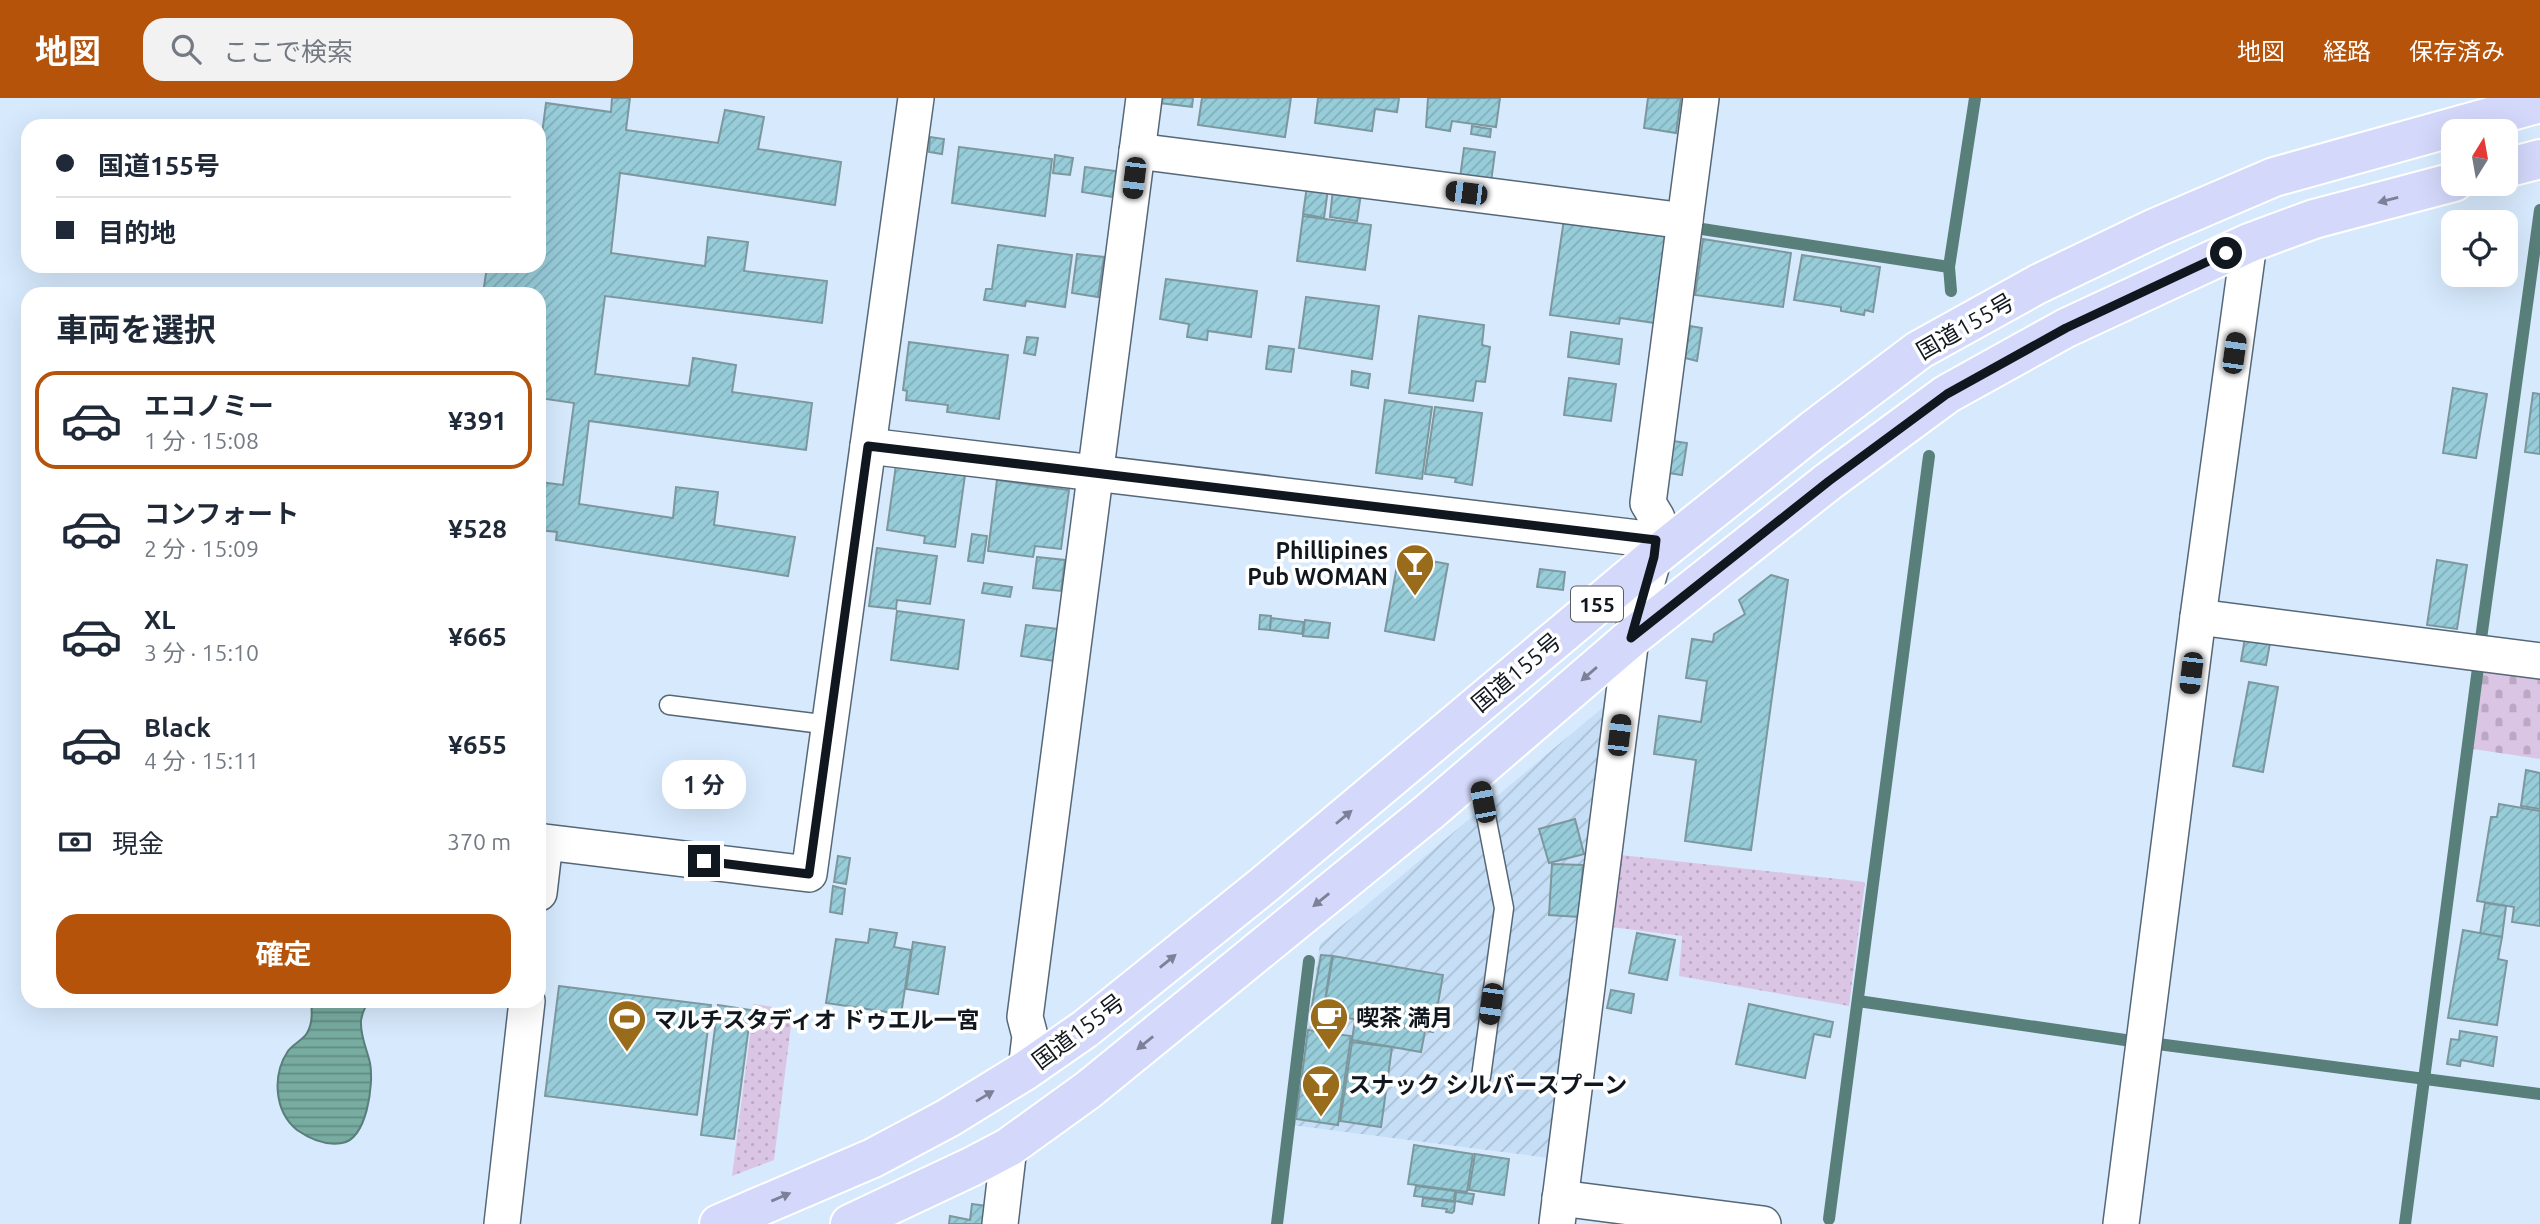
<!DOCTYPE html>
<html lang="ja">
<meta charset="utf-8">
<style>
:root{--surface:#fff;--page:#f2f2f3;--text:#1f2937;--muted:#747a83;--line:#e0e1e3;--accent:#b45309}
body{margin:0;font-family:Ubuntu,"Noto Sans JP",sans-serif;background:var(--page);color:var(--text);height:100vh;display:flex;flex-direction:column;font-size:26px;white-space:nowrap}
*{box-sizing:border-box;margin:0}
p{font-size:23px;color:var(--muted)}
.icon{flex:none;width:38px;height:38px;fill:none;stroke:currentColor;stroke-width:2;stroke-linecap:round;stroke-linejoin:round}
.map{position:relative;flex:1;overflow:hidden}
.details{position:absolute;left:21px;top:189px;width:525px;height:721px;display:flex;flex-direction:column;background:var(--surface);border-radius:21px;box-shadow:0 7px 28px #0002}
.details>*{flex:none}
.hud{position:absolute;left:21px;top:21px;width:525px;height:154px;border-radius:21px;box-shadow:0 7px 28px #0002;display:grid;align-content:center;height:154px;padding:0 35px;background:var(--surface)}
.needle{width:46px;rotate:11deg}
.tools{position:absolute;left:2441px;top:21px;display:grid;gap:14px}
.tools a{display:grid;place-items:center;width:77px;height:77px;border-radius:14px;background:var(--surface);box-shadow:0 7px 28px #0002;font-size:35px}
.end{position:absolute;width:32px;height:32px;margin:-16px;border:9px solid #10171e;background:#fff;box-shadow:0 0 0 4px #fff}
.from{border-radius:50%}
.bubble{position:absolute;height:49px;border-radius:21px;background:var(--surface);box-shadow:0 7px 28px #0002;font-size:23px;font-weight:700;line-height:49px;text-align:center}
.car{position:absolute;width:21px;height:42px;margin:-21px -10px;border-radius:9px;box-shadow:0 0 5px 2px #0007;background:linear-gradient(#222 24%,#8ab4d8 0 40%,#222 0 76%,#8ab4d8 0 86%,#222 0)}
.hud b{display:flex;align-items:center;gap:24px;height:66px;font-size:26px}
.hud b+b{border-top:2px solid var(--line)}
.hud i{width:18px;height:18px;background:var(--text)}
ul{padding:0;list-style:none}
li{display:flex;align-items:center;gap:21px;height:98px;margin:0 14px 10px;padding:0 21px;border:4px solid transparent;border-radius:21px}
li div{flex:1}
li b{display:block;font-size:26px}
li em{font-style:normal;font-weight:700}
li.selected{border-color:var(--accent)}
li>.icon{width:63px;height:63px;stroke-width:1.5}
h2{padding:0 35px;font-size:32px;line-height:84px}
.pay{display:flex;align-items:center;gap:18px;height:77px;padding:0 35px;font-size:26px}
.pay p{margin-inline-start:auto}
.action{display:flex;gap:14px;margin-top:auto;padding:14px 35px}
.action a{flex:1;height:80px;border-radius:21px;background:var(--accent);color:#fff;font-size:28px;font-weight:700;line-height:80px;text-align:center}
header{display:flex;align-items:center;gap:42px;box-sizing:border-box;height:98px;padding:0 35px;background:var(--accent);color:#fff}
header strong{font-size:33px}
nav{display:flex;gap:38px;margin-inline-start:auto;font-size:24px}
.search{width:490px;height:63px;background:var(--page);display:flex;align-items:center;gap:18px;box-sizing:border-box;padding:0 24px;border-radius:21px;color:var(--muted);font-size:26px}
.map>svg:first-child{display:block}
</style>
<header>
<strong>地図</strong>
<div class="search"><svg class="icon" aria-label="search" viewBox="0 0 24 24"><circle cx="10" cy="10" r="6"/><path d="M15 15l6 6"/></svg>ここで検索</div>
<nav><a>地図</a><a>経路</a><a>保存済み</a></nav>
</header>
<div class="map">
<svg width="2540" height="1126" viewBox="0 0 2540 1126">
<defs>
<pattern id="industrial-furrows" width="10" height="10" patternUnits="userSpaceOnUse" patternTransform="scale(1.75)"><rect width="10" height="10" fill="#c6dff7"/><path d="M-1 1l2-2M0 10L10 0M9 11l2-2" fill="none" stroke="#a9bfd3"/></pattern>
<pattern id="grass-dots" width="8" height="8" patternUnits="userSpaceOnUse" patternTransform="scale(1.75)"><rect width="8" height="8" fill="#dbc5e5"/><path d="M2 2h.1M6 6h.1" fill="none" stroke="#bba8c4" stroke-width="1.8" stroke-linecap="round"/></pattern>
<pattern id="cemetery-stones" width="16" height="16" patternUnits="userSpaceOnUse" patternTransform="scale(1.75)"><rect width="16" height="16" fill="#dbc5e5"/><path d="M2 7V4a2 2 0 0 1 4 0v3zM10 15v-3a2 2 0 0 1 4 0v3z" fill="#bba8c4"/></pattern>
<pattern id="water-rules" width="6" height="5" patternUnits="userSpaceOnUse" patternTransform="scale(1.75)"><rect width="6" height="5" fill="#78aca1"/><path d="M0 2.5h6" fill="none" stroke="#618b83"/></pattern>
<pattern id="building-hatch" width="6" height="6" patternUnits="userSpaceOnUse" patternTransform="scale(1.75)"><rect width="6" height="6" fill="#97ccd9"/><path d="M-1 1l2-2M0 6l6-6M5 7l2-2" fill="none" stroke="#81aeba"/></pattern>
</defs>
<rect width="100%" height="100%" fill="#d7eafd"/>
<path fill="url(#industrial-furrows)" d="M1613 601 1549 1060 1291 1027 1320 846Z"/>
<g fill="url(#grass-dots)">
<path d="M1621 757 1865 784 1849 908 1679 878 1682 838 1611 829Z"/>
<path d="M754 906 793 912 774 1062 732 1078Z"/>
</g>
<path fill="url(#cemetery-stones)" d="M2485 561 2540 569V661L2473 651Z"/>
<path fill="url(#water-rules)" stroke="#597f7a" stroke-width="2" d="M311 903H369C365 909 362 915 361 923 360 938 367 951 370 965 374 986 367 1041 342 1045 326 1048 310 1041 297 1032 274 1013 272 977 288 953 293 946 303 942 307 935 313 925 312 913 311 903Z"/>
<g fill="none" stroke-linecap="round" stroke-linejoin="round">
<g stroke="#597f7a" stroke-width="12">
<path d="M1702 131 1949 169"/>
<path d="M1951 193 1949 169 1975 0"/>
<path d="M2481 541 2540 112"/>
<path d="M1858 903 2125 942"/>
<path d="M2150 945 2540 996"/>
<path d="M1829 1121 1929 358"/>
<path d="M1277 1126 1309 863"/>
<path d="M2405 1126 2478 570"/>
</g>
</g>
<g fill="url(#building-hatch)" stroke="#7c989e" stroke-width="2">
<path d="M612 0H630L626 32 718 45 725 12 764 19 758 51 841 64 835 107 620 75 611 155 705 168 708 139 748 144 744 173 827 183 822 225 605 198 595 276 689 288 693 260 736 267 732 294 812 305 806 352 589 323 579 406 673 420 676 389 718 394 714 427 795 439 788 478 556 442 557 434 539 432V384L563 387 574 305 539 300V196H483L487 168H539V59L546 5 611 14Z"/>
<path d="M1160 0H1193L1192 9 1160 5Z"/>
<path d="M1202 0H1291L1285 39 1198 27Z"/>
<path d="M1318 0H1399L1397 14 1375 11 1372 33 1315 25Z"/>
<path d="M1428 0H1500L1496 29 1452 23 1450 33 1426 29Z"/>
<path d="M1648 0H1681L1676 35 1644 30Z"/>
<path d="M1472 28 1491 31 1490 39 1471 36Z"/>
<path d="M930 39 944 41 942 56 929 54Z"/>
<path d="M959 49 1052 61 1045 118 952 105Z"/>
<path d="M1464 50 1495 54 1491 84 1460 80Z"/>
<path d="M1055 57 1073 60 1070 77 1053 75Z"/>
<path d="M1085 69 1116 73 1113 99 1082 94Z"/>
<path d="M1307 88 1328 91 1324 120 1303 116Z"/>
<path d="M1333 91 1361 95 1357 123 1330 119Z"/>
<path d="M1303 118 1371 127 1365 172 1297 163Z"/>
<path d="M1564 121 1667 135 1655 225 1620 220 1619 226 1550 217Z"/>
<path d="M1703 141 1791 155 1783 209 1695 197Z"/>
<path d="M998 147 1072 157 1065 209 1026 203 1025 208 984 202 986 191H992Z"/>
<path d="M1077 156 1104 159 1098 199 1072 195Z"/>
<path d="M1802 157 1880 169 1873 214 1865 212 1864 217 1841 213V209L1794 202Z"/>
<path d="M1166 181 1257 193 1251 239 1208 233 1207 242 1187 239 1189 226 1160 221Z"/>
<path d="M1306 199 1379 208 1372 261 1299 250Z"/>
<path d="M1419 218 1484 227 1482 247 1490 249 1485 284 1476 283 1473 303 1409 295Z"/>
<path d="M1690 228 1702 230 1697 263 1685 260Z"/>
<path d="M1571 234 1622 241 1619 266 1568 259Z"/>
<path d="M1027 239 1038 240 1035 257 1024 255Z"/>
<path d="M909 244 1008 257 999 321 947 314 948 307 906 302 907 293 903 292Z"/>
<path d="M1269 248 1294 251 1291 274 1266 271Z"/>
<path d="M1352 273 1370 276 1368 290 1351 287Z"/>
<path d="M1569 280 1616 286 1611 323 1564 317Z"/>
<path d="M2453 290 2487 296 2476 360 2443 355Z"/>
<path d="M2533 295 2540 296V356L2525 354Z"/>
<path d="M1385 302 1432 309 1422 381 1376 375Z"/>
<path d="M1435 309 1482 315 1472 387 1455 384 1456 380 1425 376Z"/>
<path d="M1673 343 1687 345 1682 377 1668 375Z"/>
<path d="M896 367 965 377 955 449 924 445 925 438 887 432Z"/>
<path d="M997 382 1069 392 1061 451 1035 448 1033 459 988 453Z"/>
<path d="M972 436 987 438 983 465 968 463Z"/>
<path d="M877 450 937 458 930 506 897 502 896 511 869 508Z"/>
<path d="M1399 457 1448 466 1434 542 1385 533Z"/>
<path d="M1037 459 1065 462 1061 493 1033 490Z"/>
<path d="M2437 462 2467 467 2457 531 2427 527Z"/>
<path d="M1540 471 1565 474 1563 492 1537 489Z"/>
<path d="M1771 477 1788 482 1751 752 1685 743 1696 662 1654 656 1659 618 1701 624 1707 583 1686 580 1692 541 1713 544 1714 536 1745 516 1739 502Z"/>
<path d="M984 485 1012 489 1010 499 982 495Z"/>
<path d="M897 513 964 522 958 571 891 562Z"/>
<path d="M1260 517 1271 518 1270 532 1259 531Z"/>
<path d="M1271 520 1304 524 1302 536 1270 532Z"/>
<path d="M1305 522 1330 525 1328 540 1303 538Z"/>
<path d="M1026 527 1059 531 1055 563 1021 558Z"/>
<path d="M2245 540 2270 545 2266 567 2241 563Z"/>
<path d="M2249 584 2278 589 2263 674 2233 668Z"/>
<path d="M2526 672 2540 675V711L2521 708Z"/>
<path d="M2499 706 2540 713V828L2512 824 2514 809 2477 803 2491 719H2497Z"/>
<path d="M1575 721 1584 756 1549 765 1539 731Z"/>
<path d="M838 758 850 760 846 786 834 784Z"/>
<path d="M1552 766 1583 767 1579 819 1549 817Z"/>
<path d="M833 788 845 791 842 816 830 814Z"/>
<path d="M2485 805 2506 808 2502 839 2480 836Z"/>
<path d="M870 831 897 835 894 849 911 852 901 916 826 905 836 841 868 845Z"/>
<path d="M2463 832 2502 839 2498 861 2507 863 2497 927 2448 920Z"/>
<path d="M1637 835 1675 842 1667 882 1629 875Z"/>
<path d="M913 844 945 849 938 896 906 891Z"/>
<path d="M1321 857 1332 858 1323 915 1311 913Z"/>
<path d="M1333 858 1443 877 1433 934 1323 916Z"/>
<path d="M559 888 711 907 697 1017 545 998Z"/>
<path d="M1611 892 1634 896 1631 915 1607 910Z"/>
<path d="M1749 906 1833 924 1830 939 1814 936 1805 980 1736 966Z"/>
<path d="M718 907 751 912 734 1041 701 1037Z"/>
<path d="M1355 922 1425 933 1421 954 1352 942Z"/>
<path d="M1308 932 1351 938 1338 1027 1296 1021Z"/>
<path d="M2460 933 2497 939 2493 968 2461 962 2460 968 2447 966 2451 941 2459 942Z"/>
<path d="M1352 944 1392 949 1381 1029 1340 1023Z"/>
<path d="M1414 1047 1473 1056 1467 1094 1408 1086Z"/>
<path d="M1475 1056 1509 1061 1504 1097 1469 1092Z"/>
<path d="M1416 1088 1455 1093 1454 1103 1414 1098Z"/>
<path d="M1456 1094 1474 1096 1472 1106 1455 1103Z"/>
<path d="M1423 1100 1455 1104 1454 1113 1452 1115 1446 1114 1447 1111 1422 1108Z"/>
<path d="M972 1106 988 1108 985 1126H949L950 1118 970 1122Z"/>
</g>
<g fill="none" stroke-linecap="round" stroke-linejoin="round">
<g stroke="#566777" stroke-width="21">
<g id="service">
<path d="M669 607 830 627"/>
<path d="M1477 672 1504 810 1481 979"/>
</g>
</g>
<g stroke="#566777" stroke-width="38">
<g id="minor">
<path d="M1137 53 1685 123"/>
<path d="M868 348 1655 442"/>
<path d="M2198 519 2540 563"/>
<path d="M539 795 545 744 809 776 916 0"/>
<path d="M1026 972 1030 938 1025 919 1144 0"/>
<path d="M1560 1100 1763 1126"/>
<path d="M502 1126 527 903"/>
<path d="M1000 1126 1009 1049"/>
<path d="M1557 1126 1631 540 1654 459 1657 420 1648 405 1701 0"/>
<path d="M2121 1126 2198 519 2249 145"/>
</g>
</g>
<g stroke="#fff" stroke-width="42">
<g id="trunk">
<path d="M2506 70 2540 61"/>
<path d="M719 1126 873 1060 948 1020 1026 972 1085 931 1265 786 1654 459 1813 332 1919 252 2038 186 2155 130 2274 79 2540 5"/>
<path d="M850 1126 971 1069 1009 1049 1088 992 1429 714 1631 540 1829 383 1947 296 2066 230 2249 145 2314 121 2454 84"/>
</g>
</g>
<use href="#service" stroke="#fff" stroke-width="18"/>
<use href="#minor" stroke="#fff" stroke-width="35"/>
<use href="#trunk" stroke="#d4d8fa" stroke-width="38"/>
</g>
<defs><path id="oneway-solid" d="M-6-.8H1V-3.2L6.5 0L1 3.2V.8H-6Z" transform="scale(1.75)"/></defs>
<g fill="#7c8197">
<use href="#oneway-solid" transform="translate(2388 102) rotate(165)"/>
<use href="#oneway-solid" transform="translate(1589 576) rotate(139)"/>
<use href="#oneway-solid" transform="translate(1344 719) rotate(-40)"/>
<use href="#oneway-solid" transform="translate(1321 802) rotate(141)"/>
<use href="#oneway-solid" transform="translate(1168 863) rotate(-39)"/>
<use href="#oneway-solid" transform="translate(1145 945) rotate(141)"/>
<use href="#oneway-solid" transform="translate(985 998) rotate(-31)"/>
<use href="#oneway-solid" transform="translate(781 1099) rotate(-23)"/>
</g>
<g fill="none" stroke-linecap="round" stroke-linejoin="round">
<path stroke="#10171e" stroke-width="9" d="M704 763 809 776 868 348 1656 442 1654 459 1631 540 1829 383 1947 296 2066 230 2226 155"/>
</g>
<defs>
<g id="bar-pin" transform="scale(2.0125)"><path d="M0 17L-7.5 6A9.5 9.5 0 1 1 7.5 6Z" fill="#986c1a" stroke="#fff"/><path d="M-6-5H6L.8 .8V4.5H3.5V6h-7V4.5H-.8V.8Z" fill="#fff"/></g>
<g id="cafe-pin" transform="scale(2.0125)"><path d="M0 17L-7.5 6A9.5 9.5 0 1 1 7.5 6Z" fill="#986c1a" stroke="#fff"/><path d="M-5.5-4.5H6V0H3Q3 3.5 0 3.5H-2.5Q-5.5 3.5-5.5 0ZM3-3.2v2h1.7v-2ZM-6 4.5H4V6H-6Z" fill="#fff"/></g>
<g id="stadium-pin" transform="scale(2.0125)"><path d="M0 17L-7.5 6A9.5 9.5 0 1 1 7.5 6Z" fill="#986c1a" stroke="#fff"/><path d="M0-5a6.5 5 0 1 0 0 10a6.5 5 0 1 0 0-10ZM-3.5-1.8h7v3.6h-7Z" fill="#fff"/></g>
</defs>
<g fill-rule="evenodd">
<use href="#bar-pin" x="1415" y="465"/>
<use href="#cafe-pin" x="1329" y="919"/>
<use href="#stadium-pin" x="627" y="921"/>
<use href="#bar-pin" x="1321" y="986"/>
</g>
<g text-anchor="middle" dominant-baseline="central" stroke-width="7" stroke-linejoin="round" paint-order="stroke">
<rect fill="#fff" stroke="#585d62" stroke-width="2" x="1571" y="488.5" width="52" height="35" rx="5"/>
<g font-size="21" font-weight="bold" fill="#10171e">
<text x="1597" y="506">155</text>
</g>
<g font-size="23" fill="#10171e" stroke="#fff">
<text transform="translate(1965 228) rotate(-30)">国道155号</text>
<text transform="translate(1516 574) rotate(-40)">国道155号</text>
<text transform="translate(1078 933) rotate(-37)">国道155号</text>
</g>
<g font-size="23" font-weight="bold" fill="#10171e" stroke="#fff" text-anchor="start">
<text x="1388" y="452" text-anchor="end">Phillipines<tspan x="1388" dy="26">Pub WOMAN</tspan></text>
<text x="1356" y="919">喫茶 満月</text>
<text x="654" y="921">マルチスタディオ ドゥエル一宮</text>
<text x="1348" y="986">スナック シルバースプーン</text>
</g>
</g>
</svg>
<div class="tools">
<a><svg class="needle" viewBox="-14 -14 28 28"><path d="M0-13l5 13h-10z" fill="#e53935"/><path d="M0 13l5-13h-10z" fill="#747a83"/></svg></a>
<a><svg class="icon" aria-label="locate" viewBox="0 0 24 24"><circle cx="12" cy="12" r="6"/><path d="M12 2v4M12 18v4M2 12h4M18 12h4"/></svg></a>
</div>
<i class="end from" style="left:2226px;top:155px"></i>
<i class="end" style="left:704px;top:763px"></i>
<div class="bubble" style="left:662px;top:662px;width:84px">1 分</div>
<i class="car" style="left:1134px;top:80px;rotate:187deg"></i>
<i class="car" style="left:1466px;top:95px;rotate:277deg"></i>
<i class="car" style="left:2234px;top:255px;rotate:8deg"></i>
<i class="car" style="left:2191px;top:575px;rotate:187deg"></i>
<i class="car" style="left:1619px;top:637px;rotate:7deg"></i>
<i class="car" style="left:1483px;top:704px;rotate:349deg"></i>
<i class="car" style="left:1491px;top:906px;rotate:188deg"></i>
<div class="hud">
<b><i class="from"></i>国道155号</b>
<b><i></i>目的地</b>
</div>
<section class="details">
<h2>車両を選択</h2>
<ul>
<li class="selected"><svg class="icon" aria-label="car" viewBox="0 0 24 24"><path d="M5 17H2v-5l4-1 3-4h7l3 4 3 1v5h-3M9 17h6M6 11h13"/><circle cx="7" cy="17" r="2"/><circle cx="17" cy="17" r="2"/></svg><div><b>エコノミー</b><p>1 分 · 15:08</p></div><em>¥391</em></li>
<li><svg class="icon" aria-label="car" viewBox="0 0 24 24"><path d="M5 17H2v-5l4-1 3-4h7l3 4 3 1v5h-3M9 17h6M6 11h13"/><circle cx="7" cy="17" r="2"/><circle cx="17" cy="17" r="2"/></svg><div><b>コンフォート</b><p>2 分 · 15:09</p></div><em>¥528</em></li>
<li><svg class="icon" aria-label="car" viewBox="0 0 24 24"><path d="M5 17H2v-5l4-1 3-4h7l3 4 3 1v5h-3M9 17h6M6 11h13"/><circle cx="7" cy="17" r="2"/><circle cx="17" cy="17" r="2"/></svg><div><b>XL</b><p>3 分 · 15:10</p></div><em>¥665</em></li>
<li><svg class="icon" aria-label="car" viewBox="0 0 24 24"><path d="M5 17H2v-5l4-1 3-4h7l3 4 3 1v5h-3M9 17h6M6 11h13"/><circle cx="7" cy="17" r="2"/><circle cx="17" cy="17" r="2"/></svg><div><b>Black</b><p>4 分 · 15:11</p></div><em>¥655</em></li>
</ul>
<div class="pay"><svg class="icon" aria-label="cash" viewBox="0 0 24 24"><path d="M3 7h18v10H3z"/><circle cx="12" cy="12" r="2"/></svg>現金<p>370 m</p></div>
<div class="action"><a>確定</a></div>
</section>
</div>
